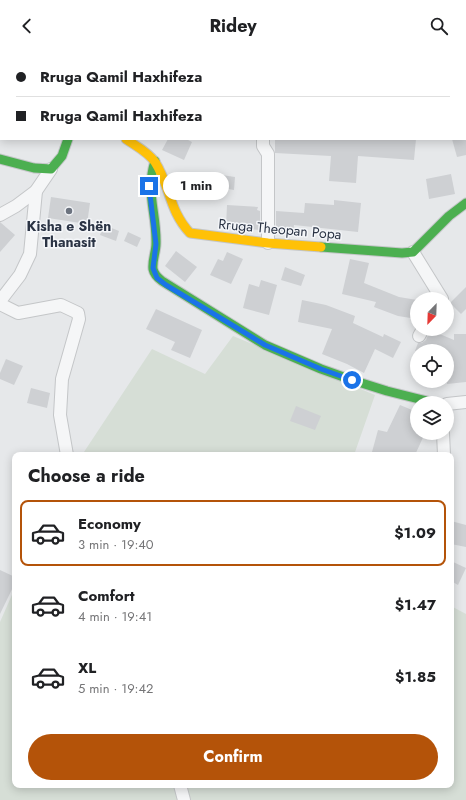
<!DOCTYPE html>
<meta charset="utf-8">
<style>
:root{--surface:#fff;--page:#f2f2f2;--text:#202124;--muted:#757577;--line:#e0e0e0;--accent:#b45309}
body{margin:0;font-family:Jost,sans-serif;background:var(--page);color:var(--text);height:100vh;display:flex;flex-direction:column;font-size:15px;white-space:nowrap}
*{box-sizing:border-box;margin:0}
p{font-size:13px;color:var(--muted)}
.icon{flex:none;width:22px;height:22px;fill:none;stroke:currentColor;stroke-width:2;stroke-linecap:round;stroke-linejoin:round}
.map{position:relative;flex:1;overflow:hidden}
.side{position:absolute;left:12px;top:400px;width:442px;height:336px;display:flex;flex-direction:column;background:var(--surface);border-radius:8px;box-shadow:0 2px 10px #0003}
.side>*{flex:none}
.guide{position:absolute;left:0px;top:0px;width:466px;height:88px;box-shadow:0 2px 10px #0003;display:grid;align-content:center;height:88px;padding:0 16px;background:var(--surface)}
.needle{width:26px;rotate:203deg}
.buttons{position:absolute;left:410px;top:240px;display:grid;gap:8px}
.buttons a{display:grid;place-items:center;width:44px;height:44px;border-radius:50%;background:var(--surface);box-shadow:0 2px 10px #0003;font-size:20px}
.end{position:absolute;width:18px;height:18px;margin:-9px;border:5px solid #1a73e8;background:#fff;box-shadow:0 0 0 2px #fff}
.from{border-radius:50%}
.bubble{position:absolute;height:28px;border-radius:14px;background:var(--surface);box-shadow:0 2px 10px #0003;font-size:13px;font-weight:700;line-height:28px;text-align:center}
.guide b{display:flex;align-items:center;gap:14px;height:38px;font-size:15px}
.guide b+b{border-top:1px solid var(--line)}
.guide i{width:10px;height:10px;background:var(--text)}
ul{padding:0;list-style:none}
li{display:flex;align-items:center;gap:12px;height:66px;margin:0 8px 6px;padding:0 8px;border:2px solid transparent;border-radius:8px}
li div{flex:1}
li b{display:block;font-size:15px}
li em{font-style:normal;font-weight:700}
li.active{border-color:var(--accent)}
li>.icon{width:36px;height:36px;stroke-width:1.5}
h2{padding:0 16px;font-size:18px;line-height:48px}
.button{display:flex;gap:8px;margin-top:auto;padding:8px 16px}
.button a{flex:1;height:46px;border-radius:24px;background:var(--accent);color:#fff;font-size:16px;font-weight:700;line-height:46px;text-align:center}
header{display:flex;justify-content:space-between;align-items:center;height:52px;padding:0 16px;background:var(--surface);font-size:18px;font-weight:700}
.map>svg:first-child{display:block}
</style>
<header><svg class="icon" aria-label="back" viewBox="0 0 24 24"><path d="M15 5l-7 7 7 7"/></svg>Ridey<svg class="icon" aria-label="search" viewBox="0 0 24 24"><circle cx="10" cy="10" r="6"/><path d="M15 15l6 6"/></svg></header>
<div class="map">
<svg width="466" height="748" viewBox="0 0 466 748">
<rect width="100%" height="100%" fill="#e6e8ea"/>
<path fill="#d4d7dd" d="M274 0H466V42L465 1Z"/>
<g fill="#d6ded6">
<path d="M233 284 375 343 354 403H82L152 297 205 322Z"/>
<path d="M15 536V733H451V554L466 562V748H0V570Z"/>
</g>
<g fill="#ced0d3">
<path d="M168 87H186L192 90 184 108 162 98Z"/>
<path d="M275 87H416L414 108 358 104 356 131 329 129 331 104 275 101Z"/>
<path d="M452 87H466V103L457 105Z"/>
<path d="M208 121 235 125 234 138 206 133Z"/>
<path d="M451 122 455 142 429 147 426 127Z"/>
<path d="M51 145 90 151 87 172 48 166Z"/>
<path d="M334 148 361 151 358 180 294 173 293 180 276 179V159L304 161 305 151 334 153Z"/>
<path d="M227 153 258 155 257 158 260 159V178L226 175Z"/>
<path d="M0 170 15 183 0 200Z"/>
<path d="M104 173 119 179 116 189 100 183Z"/>
<path d="M128 180 141 186 137 195 124 189Z"/>
<path d="M176 199 197 215 185 230 165 214Z"/>
<path d="M227 200 243 207 231 232 210 223 218 207 223 209Z"/>
<path d="M350 207 369 211 364 231 399 245 417 248V267L398 264 374 255 376 250 342 242Z"/>
<path d="M285 215 305 223 301 234 281 228Z"/>
<path d="M261 228 277 233 269 263 243 256 249 232 259 235Z"/>
<path d="M466 235V257L461 262 450 251Z"/>
<path d="M302 248 326 253 355 264 353 271 383 285 384 282 401 290 393 306 375 297 364 321 347 312 322 302 332 277 298 270Z"/>
<path d="M156 257 202 278 190 306 171 298 175 290 146 277Z"/>
<path d="M430 278 454 288V282H466V330L447 332V299H415L418 291H422L426 288Z"/>
<path d="M6 307 23 314 14 333 0 327V321Z"/>
<path d="M31 336 50 341 47 356 27 351Z"/>
<path d="M400 353 417 360V381H425L415 403H385L372 400 378 378 387 380Z"/>
<path d="M296 354 321 364 315 378 290 369Z"/>
<path d="M451 469 466 473V495L451 492Z"/>
<path d="M451 509 466 516 458 533 451 529Z"/>
<path d="M0 518 15 525V531L0 562Z"/>
</g>
<g fill="none" stroke-linecap="round" stroke-linejoin="round">
<g stroke="#c4c6c8" stroke-width="14">
<g id="street">
<path d="M263 87V94L268 102V191"/>
<path d="M0 163 16 154 36 139 51 117"/>
<path d="M413 200 442 247"/>
<path d="M0 249 20 223 30 202 36 139"/>
<path d="M0 252 18 261 61 253 78 261 79 267 62 327 60 363 67 403"/>
<path d="M419 284 423 277"/>
<path d="M447 352 466 350"/>
<path d="M443 381 444 403"/>
<path d="M180 733 184 748"/>
</g>
</g>
<g stroke="#c4c6c8" stroke-width="11">
<g id="fast">
<path d="M0 107 34 116 51 117 62 104 68 87"/>
<path d="M155 109C145 141 157 161 156 192 156 200 152 208 153 217 154 222 158 226 162 229L265 293 321 317 352 328 387 339 435 351"/>
<path d="M321 195 402 201 413 200 449 164 466 151"/>
</g>
</g>
<g stroke="#c4c6c8" stroke-width="11">
<g id="slow">
<path d="M92 0V1"/>
<path d="M126 87C136 94 148 100 155 110 170 133 169 159 190 181L268 191 321 195"/>
</g>
</g>
<use href="#street" stroke="#f5f6f7" stroke-width="12"/>
<use href="#fast" stroke="#4caf50" stroke-width="9"/>
<use href="#slow" stroke="#ffc107" stroke-width="9"/>
</g>
<g fill="none" stroke-linecap="round" stroke-linejoin="round">
<path stroke="#1a73e8" stroke-width="5" d="M149 134 156 192 153 216 157 226 166 233 265 293 321 317 352 328"/>
</g>
<circle fill="#6c737f" stroke="#f4f6f9" stroke-width="1.5" cx="69" cy="159" r="4"/>
<g text-anchor="middle" dominant-baseline="central" stroke-width="3" stroke-linejoin="round" paint-order="stroke">
<g font-size="14" font-weight="bold" fill="#2b3445" stroke="#f4f6f9">
<text x="69" y="174">Kisha e Shën<tspan x="69" dy="16">Thanasit</tspan></text>
</g>
<g font-size="14" fill="#2b3445" stroke="#f4f6f9">
<text transform="translate(280 177) rotate(5)">Rruga Theopan Popa</text>
</g>
</g>
</svg>
<div class="buttons">
<a><svg class="needle" viewBox="-14 -14 28 28"><path d="M0-13l5 13h-10z" fill="#e53935"/><path d="M0 13l5-13h-10z" fill="#757577"/></svg></a>
<a><svg class="icon" aria-label="locate" viewBox="0 0 24 24"><circle cx="12" cy="12" r="6"/><path d="M12 2v4M12 18v4M2 12h4M18 12h4"/></svg></a>
<a><svg class="icon" aria-label="layers" viewBox="0 0 24 24"><path d="M12 4l9 5-9 5-9-5zM3 14l9 5 9-5"/></svg></a>
</div>
<i class="end from" style="left:352px;top:328px"></i>
<i class="end" style="left:149px;top:134px"></i>
<div class="bubble" style="left:163px;top:120px;width:66px">1 min</div>
<div class="guide">
<b><i class="from"></i>Rruga Qamil Haxhifeza</b>
<b><i></i>Rruga Qamil Haxhifeza</b>
</div>
<section class="side">
<h2>Choose a ride</h2>
<ul>
<li class="active"><svg class="icon" aria-label="car" viewBox="0 0 24 24"><path d="M5 17H2v-5l4-1 3-4h7l3 4 3 1v5h-3M9 17h6M6 11h13"/><circle cx="7" cy="17" r="2"/><circle cx="17" cy="17" r="2"/></svg><div><b>Economy</b><p>3 min · 19:40</p></div><em>$1.09</em></li>
<li><svg class="icon" aria-label="car" viewBox="0 0 24 24"><path d="M5 17H2v-5l4-1 3-4h7l3 4 3 1v5h-3M9 17h6M6 11h13"/><circle cx="7" cy="17" r="2"/><circle cx="17" cy="17" r="2"/></svg><div><b>Comfort</b><p>4 min · 19:41</p></div><em>$1.47</em></li>
<li><svg class="icon" aria-label="car" viewBox="0 0 24 24"><path d="M5 17H2v-5l4-1 3-4h7l3 4 3 1v5h-3M9 17h6M6 11h13"/><circle cx="7" cy="17" r="2"/><circle cx="17" cy="17" r="2"/></svg><div><b>XL</b><p>5 min · 19:42</p></div><em>$1.85</em></li>
</ul>
<div class="button"><a>Confirm</a></div>
</section>
</div>
